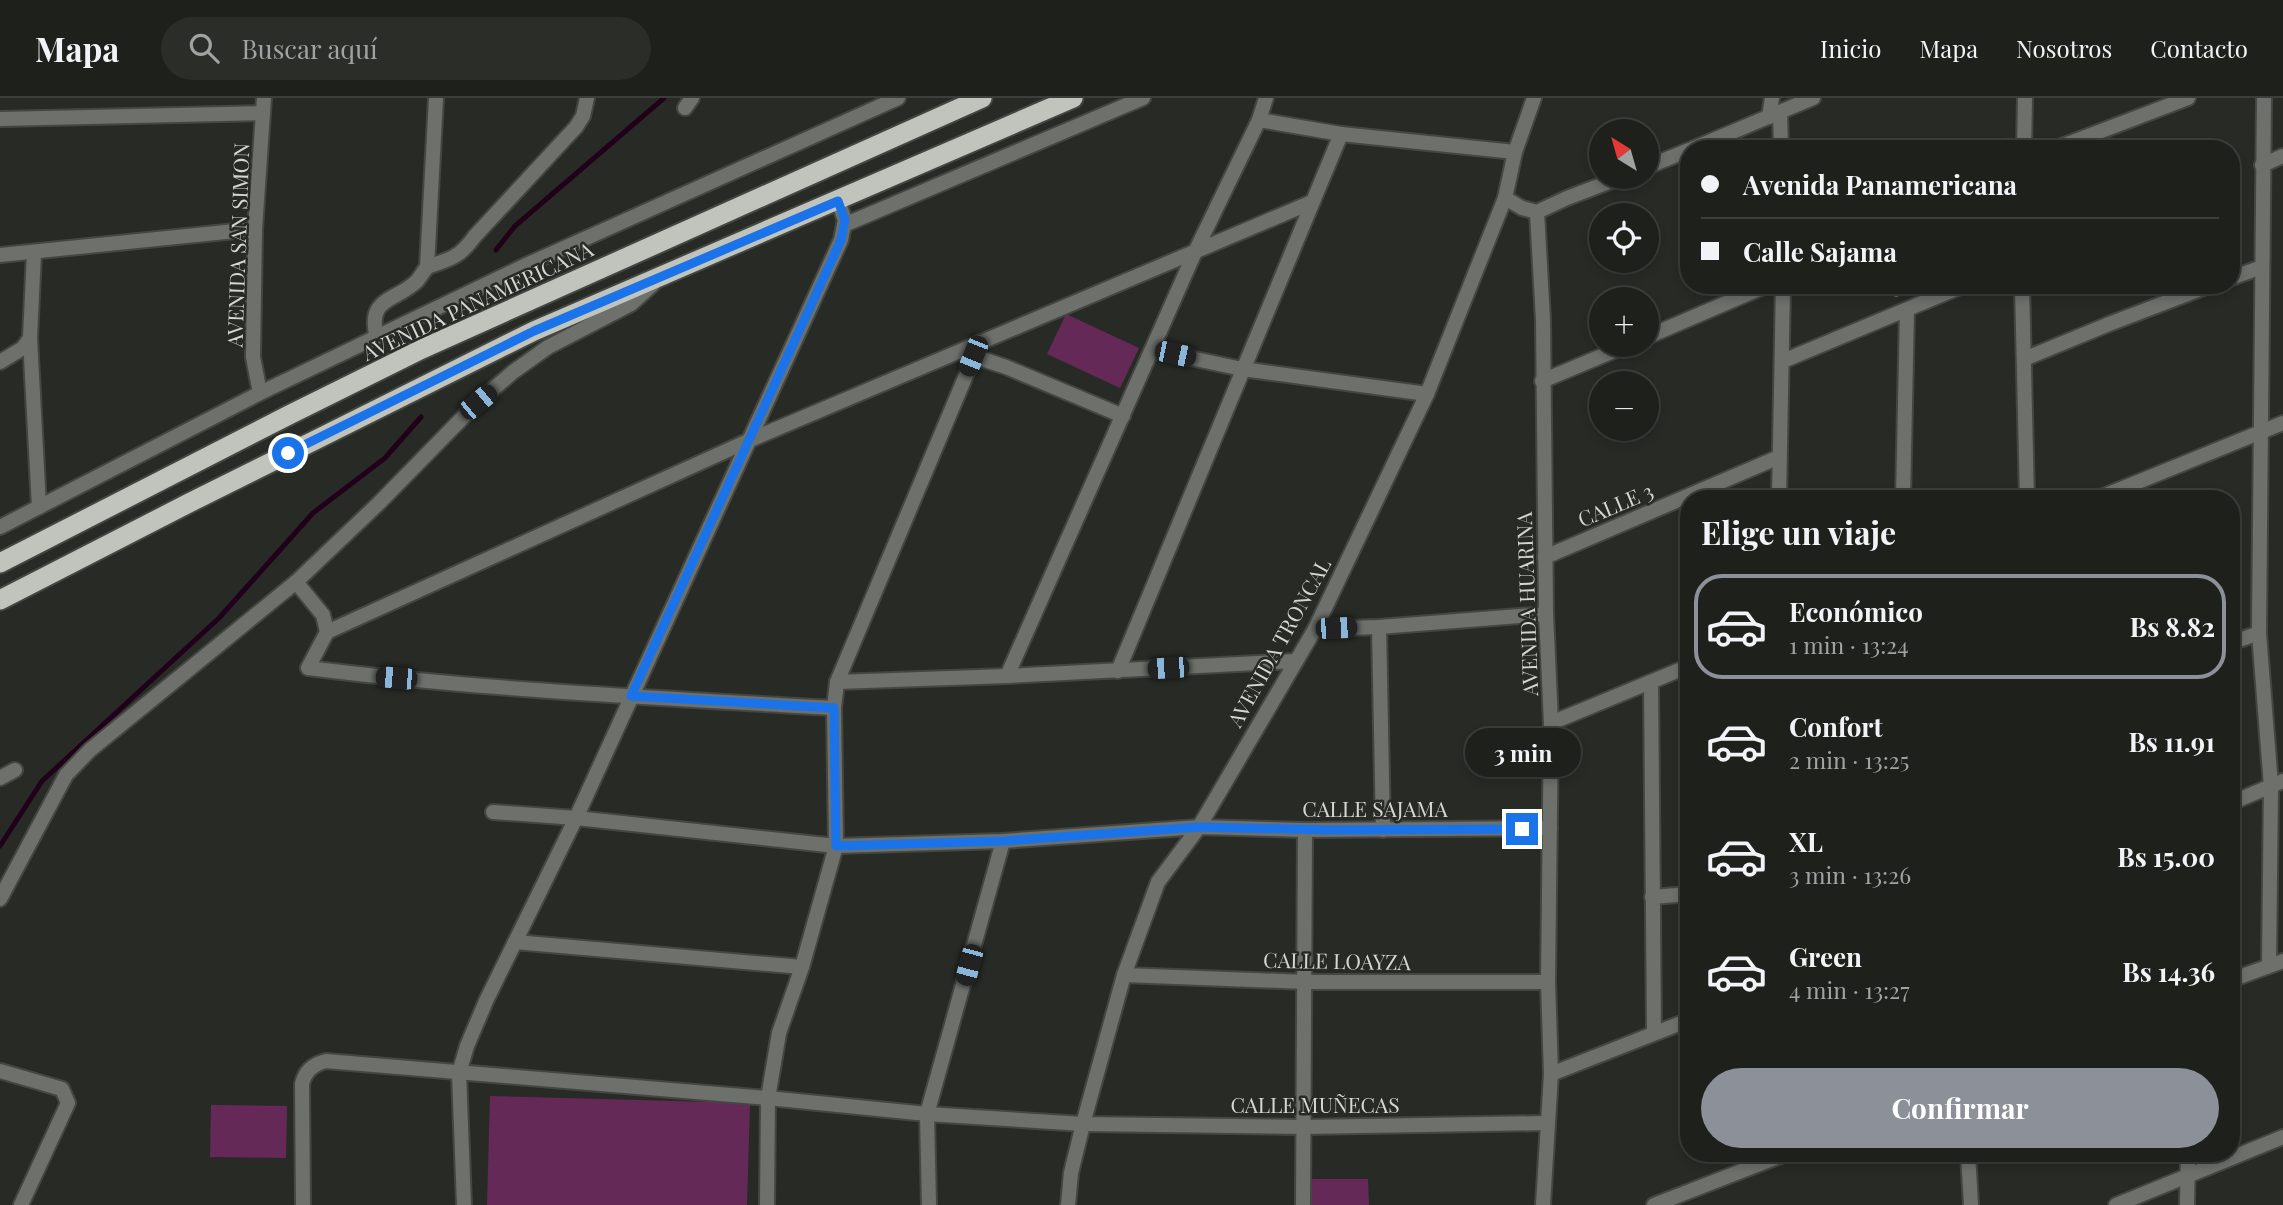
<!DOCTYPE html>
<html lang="es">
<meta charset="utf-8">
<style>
:root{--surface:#1e201c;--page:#2b2d29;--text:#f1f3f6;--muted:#a1a3a3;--line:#3c3e3b;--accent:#8c9099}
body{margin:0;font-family:"Playfair Display",serif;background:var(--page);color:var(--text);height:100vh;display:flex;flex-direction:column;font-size:26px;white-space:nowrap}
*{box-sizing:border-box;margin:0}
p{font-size:23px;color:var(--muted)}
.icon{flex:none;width:38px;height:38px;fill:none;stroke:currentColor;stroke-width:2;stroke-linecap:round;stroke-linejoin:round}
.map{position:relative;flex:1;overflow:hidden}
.panel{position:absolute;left:1680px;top:392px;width:560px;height:672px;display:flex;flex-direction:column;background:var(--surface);border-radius:28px;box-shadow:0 4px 10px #0003,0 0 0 2px var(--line)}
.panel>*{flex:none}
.banner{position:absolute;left:1680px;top:42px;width:560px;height:154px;border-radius:28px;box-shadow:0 4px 10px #0003,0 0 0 2px var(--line);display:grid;align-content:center;height:154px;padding:0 21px;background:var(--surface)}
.needle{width:46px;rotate:323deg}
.buttons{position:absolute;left:1589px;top:21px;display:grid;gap:14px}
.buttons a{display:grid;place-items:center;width:70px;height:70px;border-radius:50%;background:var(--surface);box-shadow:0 4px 10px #0003,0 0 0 2px var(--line);font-size:35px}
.end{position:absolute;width:32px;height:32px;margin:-16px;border:9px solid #1a73e8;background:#fff;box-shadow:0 0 0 4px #fff}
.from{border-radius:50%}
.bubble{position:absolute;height:49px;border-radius:24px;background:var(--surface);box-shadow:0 4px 10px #0003,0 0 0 2px var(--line);font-size:23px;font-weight:700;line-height:49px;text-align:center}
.car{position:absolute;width:21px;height:42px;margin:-21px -10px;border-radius:9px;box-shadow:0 0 5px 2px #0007;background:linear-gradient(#222 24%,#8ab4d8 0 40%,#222 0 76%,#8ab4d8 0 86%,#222 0)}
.banner b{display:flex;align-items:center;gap:24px;height:66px;font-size:26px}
.banner b+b{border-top:2px solid var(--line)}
.banner i{width:18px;height:18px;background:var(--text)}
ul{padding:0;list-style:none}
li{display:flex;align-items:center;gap:21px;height:105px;margin:0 14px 10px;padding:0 7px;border:4px solid transparent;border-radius:28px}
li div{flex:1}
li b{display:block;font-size:26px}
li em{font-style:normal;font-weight:700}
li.current{border-color:var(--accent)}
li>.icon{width:63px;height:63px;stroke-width:1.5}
h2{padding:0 21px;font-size:32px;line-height:84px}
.cta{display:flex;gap:14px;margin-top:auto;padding:14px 21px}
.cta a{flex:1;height:80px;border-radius:42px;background:var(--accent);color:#fff;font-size:28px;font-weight:700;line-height:80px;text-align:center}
header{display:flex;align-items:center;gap:42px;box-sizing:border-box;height:98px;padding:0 35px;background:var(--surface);border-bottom:2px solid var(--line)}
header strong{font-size:33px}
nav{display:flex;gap:38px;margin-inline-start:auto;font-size:24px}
.search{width:490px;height:63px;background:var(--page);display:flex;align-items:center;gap:18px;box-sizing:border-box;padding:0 24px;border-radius:38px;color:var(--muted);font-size:26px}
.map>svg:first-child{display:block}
</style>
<header>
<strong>Mapa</strong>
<div class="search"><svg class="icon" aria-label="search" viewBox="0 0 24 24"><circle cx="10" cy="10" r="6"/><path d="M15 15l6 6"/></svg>Buscar aquí</div>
<nav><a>Inicio</a><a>Mapa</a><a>Nosotros</a><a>Contacto</a></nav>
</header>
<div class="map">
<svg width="2283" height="1107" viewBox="0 0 2283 1107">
<rect width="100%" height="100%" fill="#282b25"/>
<g fill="#652957">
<path d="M1066 216 1139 250 1120 290 1047 256Z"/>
<path d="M490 998 750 1005 747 1107H487Z"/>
<path d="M211 1007 287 1008 286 1060 210 1059Z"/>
<path d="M1312 1081H1368L1369 1107H1311Z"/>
</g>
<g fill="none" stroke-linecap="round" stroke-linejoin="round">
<g stroke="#21001a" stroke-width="5">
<path d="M496 152 515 128 664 0"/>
<path d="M0 748 42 683 219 520 313 415 385 360 421 319"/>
</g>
<g stroke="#444741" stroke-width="18">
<g id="minor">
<path d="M2264 0 2259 535 2271 688 2269 868"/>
<path d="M685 10 692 0"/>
<path d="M1780 14 1781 51"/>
<path d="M1769 19 1772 0"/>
<path d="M0 21 263 15"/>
<path d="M1259 22 1341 36 1515 54"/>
<path d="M1692 51 1813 0"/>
<path d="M2024 51 2025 0"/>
<path d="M2054 51 2188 0"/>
<path d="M2262 67 2283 58"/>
<path d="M1647 69 1689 52"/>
<path d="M1505 100 1522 110 1537 114 1567 100 1622 79"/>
<path d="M1537 114 1543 222 1546 516 1551 625 1548 884 1551 976 1543 1107"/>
<path d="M844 127 1143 0"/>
<path d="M0 157 255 131"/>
<path d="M427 169C451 161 460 159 475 138L576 29 583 18 587 0"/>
<path d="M2231 180 2262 169"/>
<path d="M2022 187 2027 401"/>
<path d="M1647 239 1768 187"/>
<path d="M30 240 39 409"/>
<path d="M377 240C366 199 395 204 417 183 420 179 424 173 427 169L436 0"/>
<path d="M1153 252 1242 271 1427 296"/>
<path d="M973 258 1006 269 1123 318"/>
<path d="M2024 261 2109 226 2211 187"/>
<path d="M1783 263 1965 187"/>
<path d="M0 264 23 250 30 240 34 155"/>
<path d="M1542 283 1628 247"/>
<path d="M260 295 253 259 255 131 264 0"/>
<path d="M1779 401 1783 187"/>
<path d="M1903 401 1907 212"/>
<path d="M2096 401 2283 325"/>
<path d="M0 429 260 295 524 168 898 0"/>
<path d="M1545 459 1779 359"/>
<path d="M296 484 323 517 327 534 308 570C482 592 659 600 834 610"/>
<path d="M1379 529 1383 732"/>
<path d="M1315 531 1379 529 1546 516"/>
<path d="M327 534 750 342 1312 104"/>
<path d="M2231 545 2259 535"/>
<path d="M1118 573 1341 36"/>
<path d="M1007 578 1195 154 1259 22 1266 0"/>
<path d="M837 584 1007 578 1294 563"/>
<path d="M1651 584 1654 935"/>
<path d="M1551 625 1689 568"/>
<path d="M0 680 15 672"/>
<path d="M2231 705 2283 683"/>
<path d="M493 714 576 720 836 748 1003 743 1199 729 1305 732 1550 730"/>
<path d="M1652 799 1689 796"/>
<path d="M0 801 66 677 90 652 296 484 379 405 478 304 513 274 548 249 631 206 653 186"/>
<path d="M515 844 802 869"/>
<path d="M1124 877 1306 884H1548"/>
<path d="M2231 882 2283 863"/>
<path d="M0 973 62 991 68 1005 21 1107"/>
<path d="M1551 976 1689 922"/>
<path d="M1968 1055 1971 1107"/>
<path d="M303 1107 302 986C305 973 313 966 326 963L768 1000 927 1016 1083 1026 1304 1029 1547 1025"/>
<path d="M464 1107 459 975 467 948 486 903 576 720 841 142 845 122 838 103"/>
<path d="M767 1107 768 1000 779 935 802 869 836 748 834 610 837 584 980 244"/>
<path d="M929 1107 927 1016 1003 743"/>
<path d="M1068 1107 1071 1075 1083 1026 1124 877 1158 784 1199 729 1315 531 1427 296 1505 100 1515 54 1534 0"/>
<path d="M1303 1107 1305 732"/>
<path d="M1654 1107 1788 1055"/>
<path d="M2116 1107 2283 1039"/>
<path d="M2187 1107 2188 1055"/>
</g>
</g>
<g stroke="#444741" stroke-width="23">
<g id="trunk">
<path d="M0 465 289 317 422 251 982 0"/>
<path d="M0 502 189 405 534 233 1073 0"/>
</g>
</g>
<g stroke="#6a6d68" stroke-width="3.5" stroke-dasharray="5 3.5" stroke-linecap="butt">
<path d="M1984 51 2009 41"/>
<path d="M1896 199 1897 187"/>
</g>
<use href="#minor" stroke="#6e706c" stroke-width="14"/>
<use href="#trunk" stroke="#c0c4bc" stroke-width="19"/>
</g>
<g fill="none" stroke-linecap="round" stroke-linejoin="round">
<path stroke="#1a73e8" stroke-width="9" d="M288 355 534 233 838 103 845 122 841 142 631 598 834 610 836 748 1003 743 1199 729 1331 732 1522 731"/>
</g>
<g text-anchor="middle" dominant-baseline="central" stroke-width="5" stroke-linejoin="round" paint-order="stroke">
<g font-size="21" fill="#d5d7d3" stroke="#282b25">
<text transform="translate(237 147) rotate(-88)">AVENIDA SAN SIMON</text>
<text transform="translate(477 202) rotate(-25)">AVENIDA PANAMERICANA</text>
<text transform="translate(1615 406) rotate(-23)">CALLE 3</text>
<text transform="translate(1526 506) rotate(-92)">AVENIDA HUARINA</text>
<text transform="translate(1278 544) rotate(-61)">AVENIDA TRONCAL</text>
<text x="1375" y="710">CALLE SAJAMA</text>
<text transform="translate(1337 862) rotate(1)">CALLE LOAYZA</text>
<text x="1315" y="1006">CALLE MUÑECAS</text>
</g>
</g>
</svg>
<div class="buttons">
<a><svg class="needle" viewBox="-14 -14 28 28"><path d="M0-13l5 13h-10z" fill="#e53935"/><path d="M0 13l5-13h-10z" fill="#a1a3a3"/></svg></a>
<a><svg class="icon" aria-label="locate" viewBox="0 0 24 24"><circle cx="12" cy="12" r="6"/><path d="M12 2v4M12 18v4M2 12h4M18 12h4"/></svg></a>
<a>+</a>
<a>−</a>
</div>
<i class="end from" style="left:288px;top:355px"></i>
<i class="end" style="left:1522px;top:731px"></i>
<div class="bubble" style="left:1465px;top:630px;width:116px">3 min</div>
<i class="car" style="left:1175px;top:256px;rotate:102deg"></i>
<i class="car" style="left:973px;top:258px;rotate:202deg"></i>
<i class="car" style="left:478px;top:304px;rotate:50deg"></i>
<i class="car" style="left:1336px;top:530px;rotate:88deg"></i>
<i class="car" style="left:1168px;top:570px;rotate:267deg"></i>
<i class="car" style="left:396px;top:580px;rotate:275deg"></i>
<i class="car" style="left:969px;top:867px;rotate:195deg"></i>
<div class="banner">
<b><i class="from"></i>Avenida Panamericana</b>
<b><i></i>Calle Sajama</b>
</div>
<section class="panel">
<h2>Elige un viaje</h2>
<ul>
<li class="current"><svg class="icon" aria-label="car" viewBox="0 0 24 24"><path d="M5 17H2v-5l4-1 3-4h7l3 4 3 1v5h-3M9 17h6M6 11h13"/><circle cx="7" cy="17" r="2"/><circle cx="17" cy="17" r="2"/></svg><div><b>Económico</b><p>1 min · 13:24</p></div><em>Bs 8.82</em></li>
<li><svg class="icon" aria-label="car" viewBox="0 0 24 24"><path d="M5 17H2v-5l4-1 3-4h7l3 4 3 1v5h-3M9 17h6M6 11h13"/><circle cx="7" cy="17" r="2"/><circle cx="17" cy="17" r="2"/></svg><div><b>Confort</b><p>2 min · 13:25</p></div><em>Bs 11.91</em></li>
<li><svg class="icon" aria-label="car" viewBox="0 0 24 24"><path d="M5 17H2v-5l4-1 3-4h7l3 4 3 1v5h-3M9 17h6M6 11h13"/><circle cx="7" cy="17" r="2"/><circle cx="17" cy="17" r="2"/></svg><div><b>XL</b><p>3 min · 13:26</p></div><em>Bs 15.00</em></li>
<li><svg class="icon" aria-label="car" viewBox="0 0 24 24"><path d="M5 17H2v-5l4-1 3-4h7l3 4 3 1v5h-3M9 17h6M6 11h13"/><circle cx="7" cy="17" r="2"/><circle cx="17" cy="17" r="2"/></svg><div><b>Green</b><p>4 min · 13:27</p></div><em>Bs 14.36</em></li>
</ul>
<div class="cta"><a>Confirmar</a></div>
</section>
</div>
